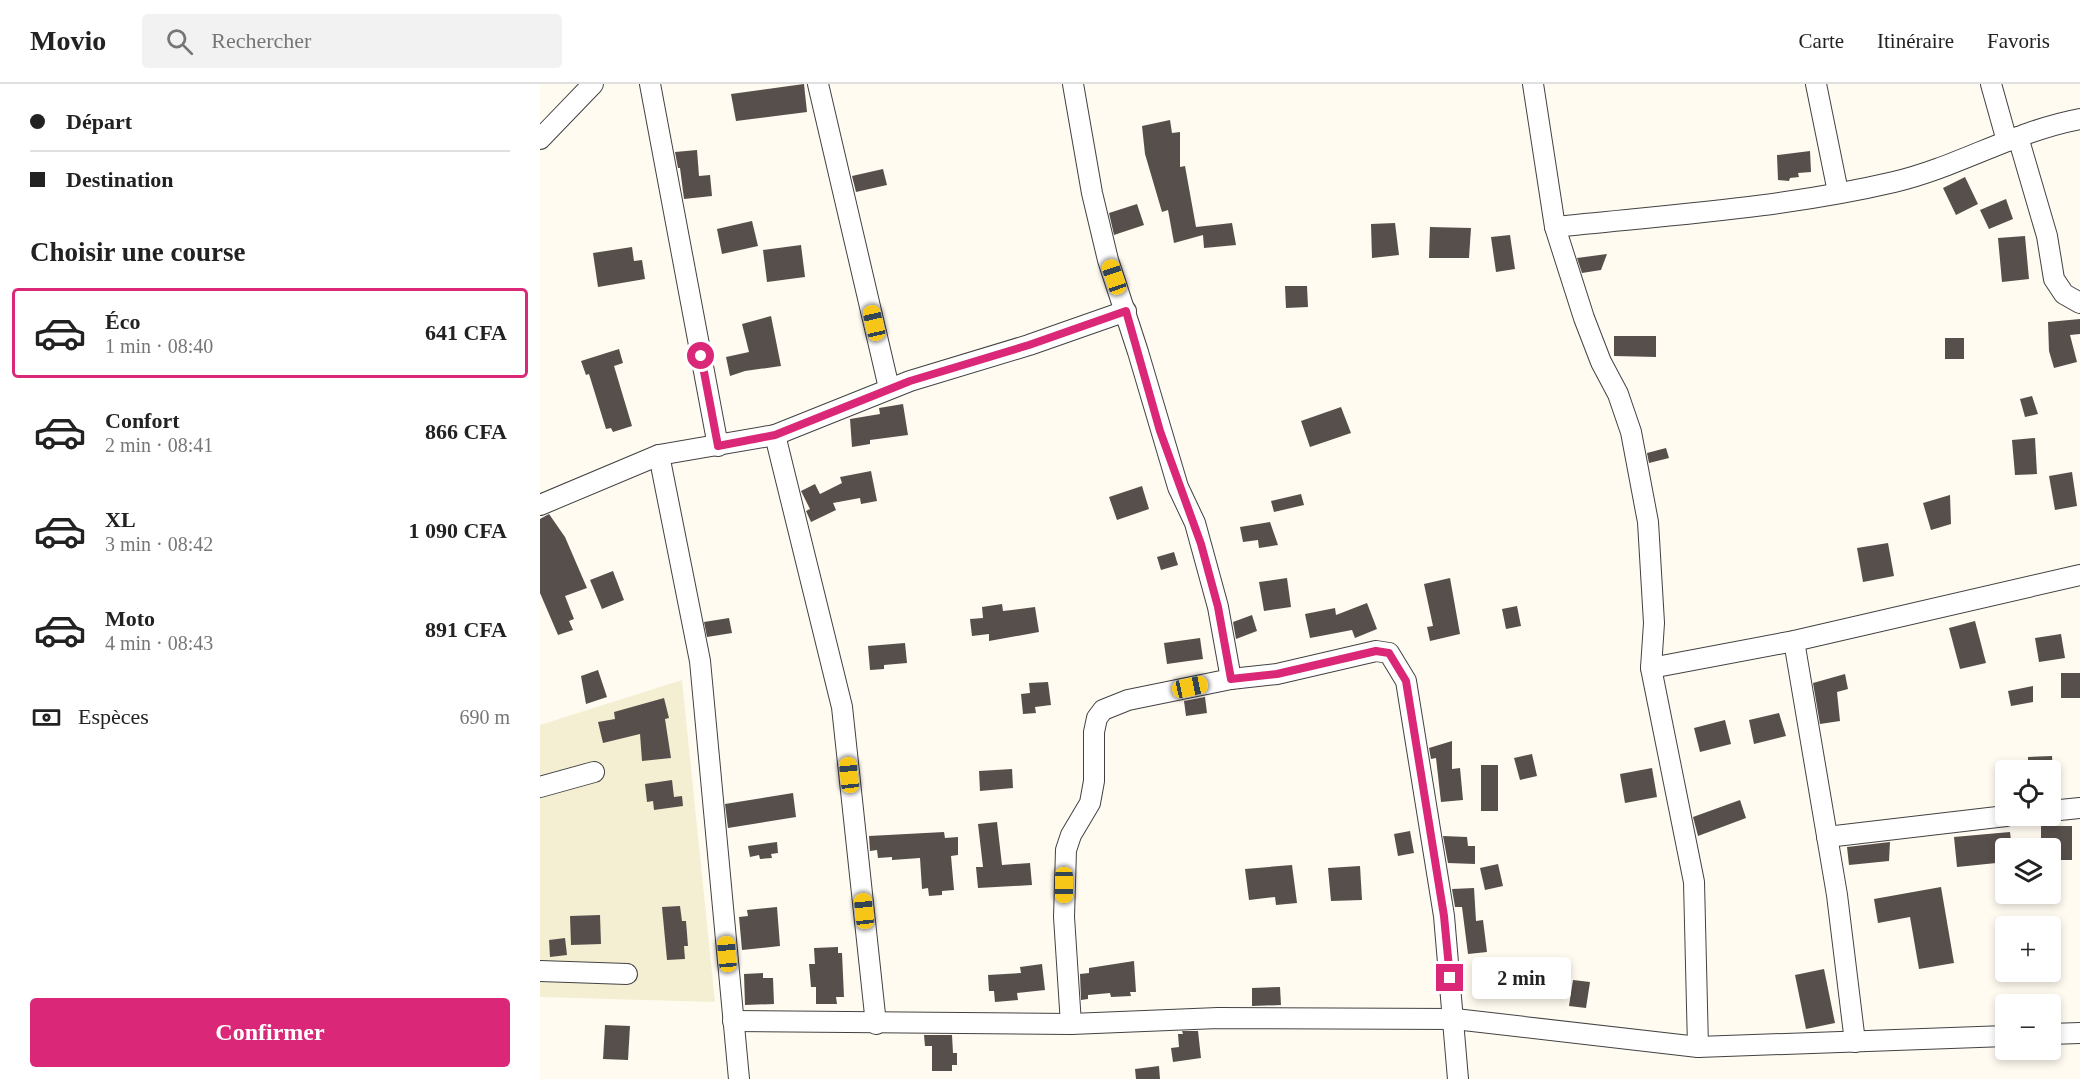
<!DOCTYPE html>
<html lang="fr">
<meta charset="utf-8">
<style>
:root{--surface:#fff;--page:#f2f2f2;--text:#222;--muted:#767676;--line:#e0e0e0;--accent:#db2777}
body{margin:0;font-family:Georgia,serif;background:var(--page);color:var(--text);height:100vh;display:flex;flex-direction:column;font-size:22px;white-space:nowrap}
*{box-sizing:border-box;margin:0}
p{font-size:20px;color:var(--muted)}
.icon{flex:none;width:33px;height:33px;fill:none;stroke:currentColor;stroke-width:2;stroke-linecap:round;stroke-linejoin:round}
.map{position:relative;flex:1;overflow:hidden}
.details{display:flex;flex-direction:column;background:var(--surface);width:540px}
.details>*{flex:none}
.banner{display:grid;align-content:center;height:132px;padding:0 30px;background:var(--surface)}
.buttons{position:absolute;left:1455px;top:676px;display:grid;gap:12px}
.buttons a{display:grid;place-items:center;width:66px;height:66px;border-radius:6px;background:var(--surface);box-shadow:0 3px 9px #0003;font-size:30px}
.end{position:absolute;width:27px;height:27px;margin:-14px;border:8px solid #db2777;background:#fff;box-shadow:0 0 0 3px #fff}
.from{border-radius:50%}
.bubble{position:absolute;height:42px;border-radius:6px;background:var(--surface);box-shadow:0 3px 9px #0003;font-size:20px;font-weight:700;line-height:42px;text-align:center}
.car{position:absolute;width:18px;height:36px;margin:-18px -9px;border-radius:8px;box-shadow:0 0 4px 2px #0007;background:linear-gradient(#f5c518 24%,#345 0 40%,#f5c518 0 76%,#345 0 86%,#f5c518 0)}
.banner b{display:flex;align-items:center;gap:21px;height:57px;font-size:22px}
.banner b+b{border-top:2px solid var(--line)}
.banner i{width:15px;height:15px;background:var(--text)}
ul{padding:0;list-style:none}
li{display:flex;align-items:center;gap:18px;height:90px;margin:0 12px 9px;padding:0 18px;border:3px solid transparent;border-radius:6px}
li div{flex:1}
li b{display:block;font-size:22px}
li em{font-style:normal;font-weight:700}
li.current{border-color:var(--accent)}
li>.icon{width:54px;height:54px;stroke-width:1.5}
h2{padding:0 30px;font-size:27px;line-height:72px}
.pay{display:flex;align-items:center;gap:15px;height:66px;padding:0 30px;font-size:22px}
.pay p{margin-inline-start:auto}
.cta{display:flex;gap:12px;margin-top:auto;padding:12px 30px}
.cta a{flex:1;height:69px;border-radius:6px;background:var(--accent);color:#fff;font-size:24px;font-weight:700;line-height:69px;text-align:center}
header{display:flex;align-items:center;gap:36px;box-sizing:border-box;height:84px;padding:0 30px;background:var(--surface);border-bottom:2px solid var(--line)}
header strong{font-size:28px}
nav{display:flex;gap:33px;margin-inline-start:auto;font-size:21px}
.search{width:420px;height:54px;background:var(--page);display:flex;align-items:center;gap:15px;box-sizing:border-box;padding:0 21px;border-radius:6px;color:var(--muted);font-size:22px}
main{display:flex;flex:1;min-height:0}
.map>svg:first-child{display:block}
</style>
<header>
<strong>Movio</strong>
<div class="search"><svg class="icon" aria-label="search" viewBox="0 0 24 24"><circle cx="10" cy="10" r="6"/><path d="M15 15l6 6"/></svg>Rechercher</div>
<nav><a>Carte</a><a>Itinéraire</a><a>Favoris</a></nav>
</header>
<main>
<section class="details">
<div class="banner">
<b><i class="from"></i>Départ</b>
<b><i></i>Destination</b>
</div>
<h2>Choisir une course</h2>
<ul>
<li class="current"><svg class="icon" aria-label="car" viewBox="0 0 24 24"><path d="M5 17H2v-5l4-1 3-4h7l3 4 3 1v5h-3M9 17h6M6 11h13"/><circle cx="7" cy="17" r="2"/><circle cx="17" cy="17" r="2"/></svg><div><b>Éco</b><p>1 min · 08:40</p></div><em>641 CFA</em></li>
<li><svg class="icon" aria-label="car" viewBox="0 0 24 24"><path d="M5 17H2v-5l4-1 3-4h7l3 4 3 1v5h-3M9 17h6M6 11h13"/><circle cx="7" cy="17" r="2"/><circle cx="17" cy="17" r="2"/></svg><div><b>Confort</b><p>2 min · 08:41</p></div><em>866 CFA</em></li>
<li><svg class="icon" aria-label="car" viewBox="0 0 24 24"><path d="M5 17H2v-5l4-1 3-4h7l3 4 3 1v5h-3M9 17h6M6 11h13"/><circle cx="7" cy="17" r="2"/><circle cx="17" cy="17" r="2"/></svg><div><b>XL</b><p>3 min · 08:42</p></div><em>1 090 CFA</em></li>
<li><svg class="icon" aria-label="car" viewBox="0 0 24 24"><path d="M5 17H2v-5l4-1 3-4h7l3 4 3 1v5h-3M9 17h6M6 11h13"/><circle cx="7" cy="17" r="2"/><circle cx="17" cy="17" r="2"/></svg><div><b>Moto</b><p>4 min · 08:43</p></div><em>891 CFA</em></li>
</ul>
<div class="pay"><svg class="icon" aria-label="cash" viewBox="0 0 24 24"><path d="M3 7h18v10H3z"/><circle cx="12" cy="12" r="2"/></svg>Espèces<p>690 m</p></div>
<div class="cta"><a>Confirmer</a></div>
</section>
<div class="map">
<svg width="1540" height="995" viewBox="0 0 1540 995">
<rect width="100%" height="100%" fill="#fffbf1"/>
<path fill="#f4efd2" d="M142 596 175 918 0 913V641Z"/>
<g fill="#574f4b">
<path d="M264 0 267 28 196 37 191 10Z"/>
<path d="M630 36 632 49 640 48V83L645 82 656 143 692 139 696 161 664 164 663 151 634 159 628 126 622 128 605 70 602 42Z"/>
<path d="M157 66 159 92 170 91 172 112 144 115 140 84H138L135 68Z"/>
<path d="M1270 67 1271 88 1258 89 1259 93 1250 94 1249 97 1238 96 1237 71Z"/>
<path d="M343 85 347 101 316 108 312 92Z"/>
<path d="M1425 93 1438 120 1416 131 1403 104Z"/>
<path d="M1466 115 1473 135 1449 145 1440 126Z"/>
<path d="M597 120 604 141 574 151 569 129Z"/>
<path d="M212 137 218 162 182 170 177 145Z"/>
<path d="M855 139 859 171 832 174 831 140Z"/>
<path d="M890 143 931 144 929 174H889Z"/>
<path d="M970 151 975 185 956 188 951 153Z"/>
<path d="M1485 152 1489 195 1462 198 1458 154Z"/>
<path d="M261 161 265 193 227 198 223 166Z"/>
<path d="M92 163 94 177 102 176 105 195 58 203 53 169Z"/>
<path d="M1067 170 1061 186 1042 189 1037 174Z"/>
<path d="M745 202H767L768 223 746 224Z"/>
<path d="M231 232 241 282 205 287 190 292 186 273 209 268 202 240Z"/>
<path d="M1540 235V250L1530 251 1537 278 1514 284 1509 267 1508 238Z"/>
<path d="M1074 252H1116V273L1074 272Z"/>
<rect x="1405" y="254" width="19" height="21"/>
<path d="M79 265 83 279 74 282 92 342 73 348 71 344 66 345 49 290 46 291 41 277Z"/>
<path d="M1492 312 1498 330 1485 333 1480 315Z"/>
<path d="M363 320 368 351 330 356V360L312 363 310 335 340 330 339 324Z"/>
<path d="M801 323 811 349 770 363 761 337Z"/>
<path d="M1495 354 1497 390 1475 391 1472 356Z"/>
<path d="M1126 364 1129 374 1109 379 1107 369Z"/>
<path d="M331 387 337 417 321 420 320 414 293 419 296 426 271 438 266 427 270 425 261 407 275 400 280 410 302 399 300 393Z"/>
<path d="M1532 388 1537 422 1515 426 1509 392Z"/>
<path d="M602 402 609 425 577 436 569 413Z"/>
<path d="M761 410 764 421 734 428 731 417Z"/>
<path d="M1410 411 1411 440 1391 446 1383 419Z"/>
<path d="M9 430 25 453 47 504 25 512 34 535 29 537 33 546 18 551 0 509V435Z"/>
<path d="M730 438 738 461 719 464 718 456 703 458 700 443Z"/>
<path d="M1348 459 1354 492 1323 498 1317 464Z"/>
<path d="M634 468 638 481 621 486 617 473Z"/>
<path d="M73 487 84 516 62 525 50 496Z"/>
<path d="M747 494 751 523 724 527 719 498Z"/>
<path d="M910 494 920 550 890 557 887 543 893 542 884 500Z"/>
<path d="M827 519 837 545 815 554 812 546 770 554 765 530 795 524 796 531Z"/>
<path d="M462 520 463 527 495 523 499 548 449 557V550L432 552 430 535 443 534 442 523Z"/>
<path d="M977 522 981 542 966 545 962 525Z"/>
<path d="M712 531 717 547 696 555 693 538Z"/>
<path d="M189 534 192 549 167 553 164 538Z"/>
<path d="M1435 537 1446 579 1420 585 1409 544Z"/>
<path d="M1521 550 1525 574 1499 578 1495 554Z"/>
<path d="M660 554 663 575 627 580 624 559Z"/>
<path d="M365 559 367 579 344 581V585L330 586 328 562Z"/>
<path d="M58 586 67 613 46 620 41 592Z"/>
<rect x="1521" y="589" width="19" height="25"/>
<path d="M1305 590 1308 605 1297 608 1300 637 1280 640 1273 599Z"/>
<path d="M508 598 511 621 495 623 496 629 483 630 481 610 490 609 489 599Z"/>
<path d="M1493 602V618L1471 622 1468 607Z"/>
<path d="M665 613 667 629 646 632 644 617Z"/>
<path d="M124 614 129 634 125 635 131 674 102 677 100 650 63 659 58 638 75 635 74 628Z"/>
<path d="M1239 629 1246 652 1214 660 1209 636Z"/>
<path d="M1185 636 1191 660 1160 668 1154 644Z"/>
<path d="M912 657V685L920 684 923 716 901 718 896 674 891 675 889 664Z"/>
<path d="M992 670 997 692 980 696 974 674Z"/>
<path d="M1512 672 1513 687H1488V673Z"/>
<rect x="941" y="681" width="17" height="46"/>
<path d="M1112 684 1117 713 1085 719 1080 690Z"/>
<path d="M472 685 473 704 440 707 439 687Z"/>
<path d="M132 696 134 713 142 712 143 722 114 726 113 717 107 718 105 700Z"/>
<path d="M253 709 256 733 188 744 185 720Z"/>
<path d="M1200 716 1206 734 1158 752 1153 733Z"/>
<path d="M457 738 462 781 490 779 492 801 438 804 436 783H443L438 740Z"/>
<path d="M1501 742H1532V776H1510V765H1501Z"/>
<path d="M870 747 874 769 858 772 854 750Z"/>
<path d="M404 748 405 754 418 753V771L411 772 414 806 402 807V811L389 812 388 804 382 805 380 774 352 776V773L338 774 337 766 330 767 329 752Z"/>
<path d="M1470 748 1472 765H1466V778L1417 783 1414 753Z"/>
<path d="M903 752 927 753 928 762H935V780L908 779Z"/>
<path d="M237 758 238 769 231 770 232 774 220 775 219 771 210 773 208 762Z"/>
<path d="M1350 758 1349 777 1309 781 1307 763Z"/>
<path d="M958 780 963 802 945 806 940 784Z"/>
<path d="M752 781 757 819 736 821 735 813 709 816 705 785Z"/>
<path d="M820 782 822 816 791 817 788 784Z"/>
<path d="M1401 803 1414 879 1379 885 1370 833 1338 839 1334 815Z"/>
<path d="M934 804 936 837 943 836 947 868 928 870 922 823H915L912 805Z"/>
<path d="M140 822 142 837H146L148 862H144L145 875 127 876 122 823Z"/>
<path d="M237 823 240 862 202 866 199 833 208 832 207 826Z"/>
<path d="M60 831 61 860 31 861 30 832Z"/>
<path d="M25 854 27 871 10 873 9 856Z"/>
<path d="M298 863V869H302L304 913H296L297 920H276V903H271L269 880H275L274 864Z"/>
<path d="M594 877 596 908H590L591 912 571 913 570 909 548 911V915L541 916 540 890 549 889V884Z"/>
<path d="M502 880 505 906 477 909 478 916 455 918 454 907H449L448 891 481 889 480 883Z"/>
<path d="M1284 885 1295 939 1266 945 1255 891Z"/>
<path d="M223 889V894H233L234 920 205 921 204 890Z"/>
<path d="M1033 896 1050 898 1046 924 1029 922Z"/>
<path d="M740 903 741 921 712 922V904Z"/>
<path d="M65 941 90 942 88 976 63 975Z"/>
<path d="M642 947H658L661 974 633 978 631 964 639 963 638 950H643Z"/>
<path d="M384 951H412L413 969H417V981H412V987H392V962H385Z"/>
<path d="M619 982 620 995H596L595 985Z"/>
</g>
<g fill="none" stroke-linecap="round" stroke-linejoin="round">
<g stroke="#424242" stroke-width="22">
<g id="minor">
<path d="M110 0 178 362"/>
<path d="M278 0 349 304"/>
<path d="M533 0 552 109 568 176 598 268 638 403 655 439 678 523 691 595"/>
<path d="M993 0 1015 143 1044 234 1061 278 1078 310 1091 348 1108 438 1114 539 1111 584 1154 798 1158 963"/>
<path d="M1276 0 1298 108"/>
<path d="M1451 0 1467 57"/>
<path d="M1478 53 1507 152 1514 195 1524 210 1540 219"/>
<path d="M0 55 53 0"/>
<path d="M1015 143C1128 131 1243 124 1354 98 1418 83 1475 47 1540 35"/>
<path d="M235 351 302 623 336 940"/>
<path d="M119 371 160 577 199 995"/>
<path d="M0 421 119 371 235 351 370 297 489 261 586 227"/>
<path d="M1254 557 1297 811 1315 958"/>
<path d="M1111 584 1254 557 1540 491"/>
<path d="M0 703 54 688"/>
<path d="M1510 727 1540 724"/>
<path d="M1287 753 1466 732"/>
<path d="M0 887 87 890"/>
<path d="M193 937 531 940 678 934 915 935 1158 963 1466 952"/>
<path d="M531 940 524 833 526 766 531 751 550 719 554 697V648L557 634 563 626 588 616 691 595 737 590 836 567 849 569 866 597 904 832 918 995"/>
<path d="M1510 950 1540 949"/>
</g>
</g>
<use href="#minor" stroke="#fff" stroke-width="20"/>
</g>
<g fill="none" stroke-linecap="round" stroke-linejoin="round">
<path stroke="#db2777" stroke-width="8" d="M161 272 178 362 235 351 370 297 489 261 586 227 620 347 661 460 678 523 691 595 737 590 836 567 849 569 866 597 904 832 910 894"/>
</g>
</svg>
<div class="buttons">
<a><svg class="icon" aria-label="locate" viewBox="0 0 24 24"><circle cx="12" cy="12" r="6"/><path d="M12 2v4M12 18v4M2 12h4M18 12h4"/></svg></a>
<a><svg class="icon" aria-label="layers" viewBox="0 0 24 24"><path d="M12 4l9 5-9 5-9-5zM3 14l9 5 9-5"/></svg></a>
<a>+</a>
<a>−</a>
</div>
<i class="end from" style="left:161px;top:272px"></i>
<i class="end" style="left:910px;top:894px"></i>
<div class="bubble" style="left:932px;top:873px;width:99px">2 min</div>
<i class="car" style="left:574px;top:193px;rotate:341deg"></i>
<i class="car" style="left:334px;top:239px;rotate:347deg"></i>
<i class="car" style="left:650px;top:603px;rotate:78deg"></i>
<i class="car" style="left:309px;top:691px;rotate:354deg"></i>
<i class="car" style="left:524px;top:801px;rotate:180deg"></i>
<i class="car" style="left:324px;top:827px;rotate:354deg"></i>
<i class="car" style="left:187px;top:870px;rotate:355deg"></i>
</div>
</main>
